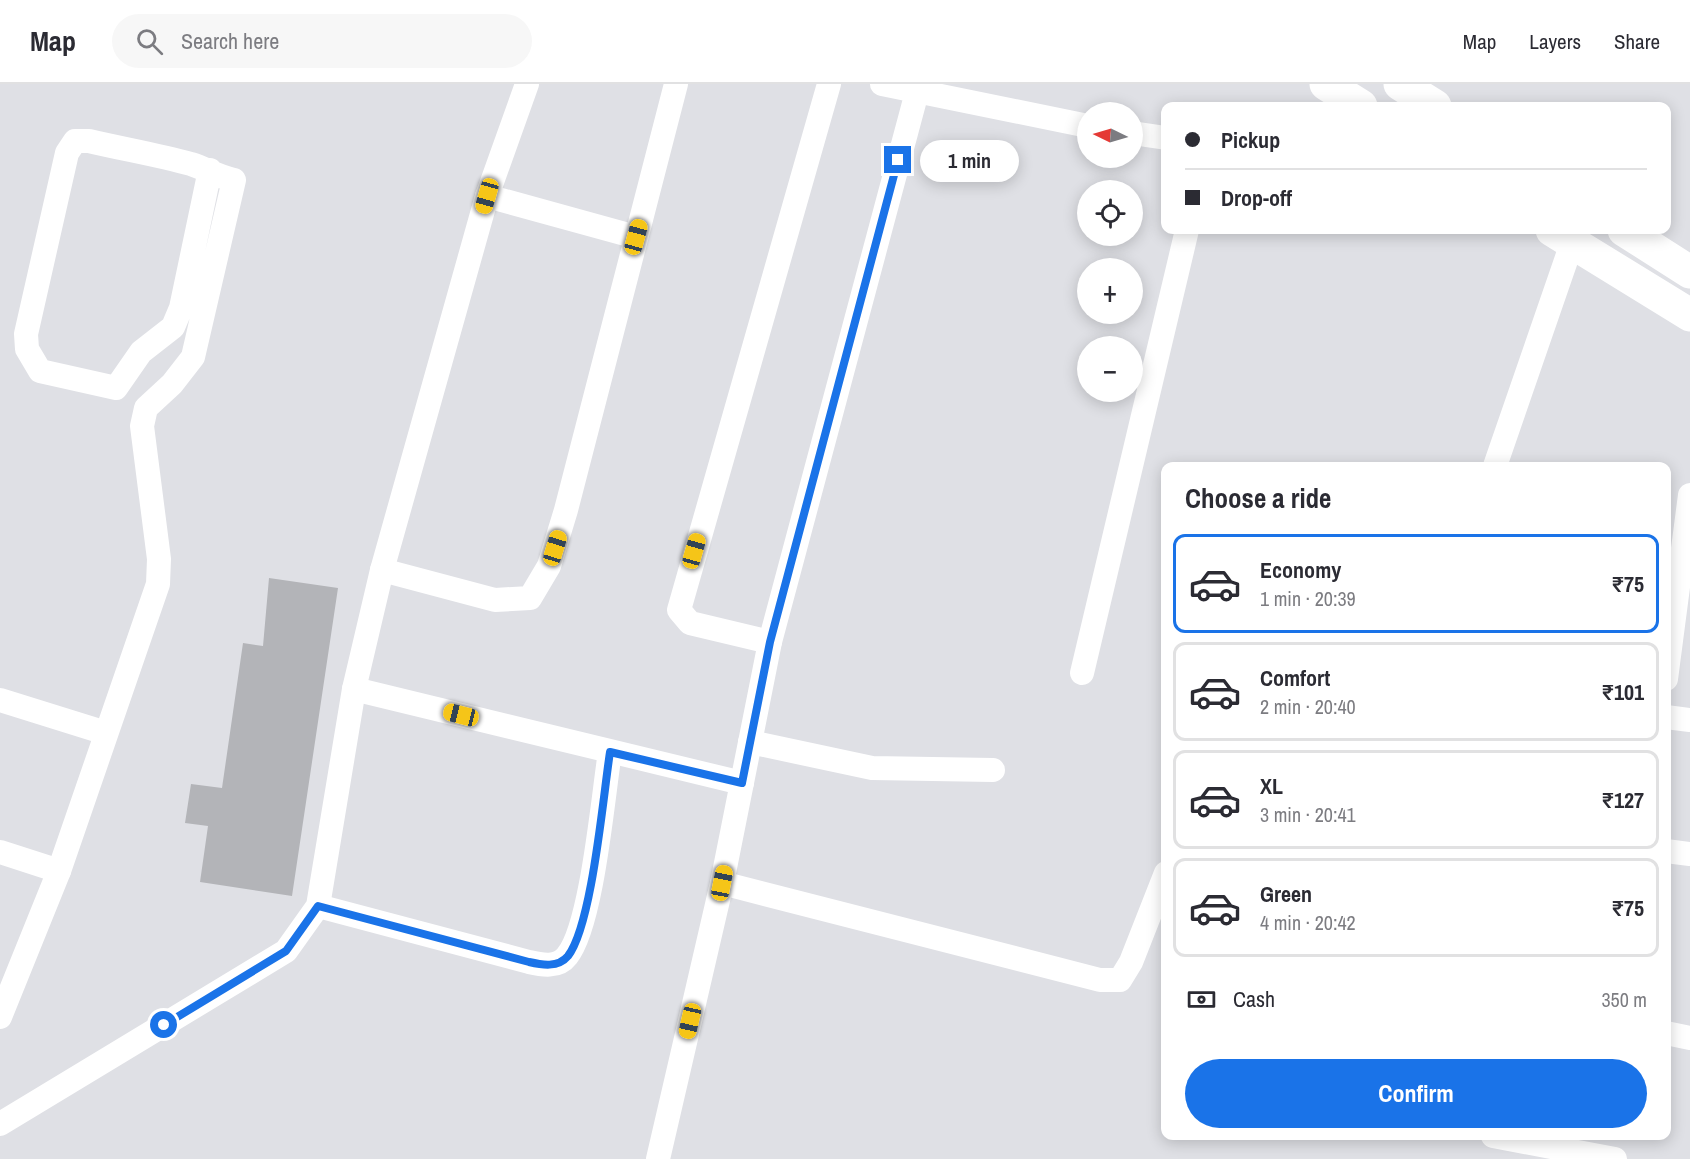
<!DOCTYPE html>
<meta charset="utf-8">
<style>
:root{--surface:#fff;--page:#f7f7f7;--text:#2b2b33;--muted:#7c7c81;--line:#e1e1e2;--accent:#1a73e8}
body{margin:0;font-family:"Archivo Narrow",sans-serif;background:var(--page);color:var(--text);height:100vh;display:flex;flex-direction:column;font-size:22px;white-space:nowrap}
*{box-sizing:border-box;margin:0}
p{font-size:20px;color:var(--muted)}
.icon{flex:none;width:33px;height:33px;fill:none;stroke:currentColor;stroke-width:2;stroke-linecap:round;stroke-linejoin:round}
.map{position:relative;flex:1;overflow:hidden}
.details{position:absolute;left:1161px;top:378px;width:510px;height:678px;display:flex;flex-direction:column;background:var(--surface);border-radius:12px;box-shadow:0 3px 15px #0003}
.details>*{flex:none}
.top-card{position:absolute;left:1161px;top:18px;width:510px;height:132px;border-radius:12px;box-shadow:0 3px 15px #0003;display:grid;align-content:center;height:132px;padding:0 24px;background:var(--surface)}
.needle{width:39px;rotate:275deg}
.controls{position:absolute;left:1077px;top:18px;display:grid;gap:12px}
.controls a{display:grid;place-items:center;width:66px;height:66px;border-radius:50%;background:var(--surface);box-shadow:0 3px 15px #0003;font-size:30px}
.end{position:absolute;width:27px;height:27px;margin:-14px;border:8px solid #1a73e8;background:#fff;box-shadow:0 0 0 3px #fff}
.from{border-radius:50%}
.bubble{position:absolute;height:42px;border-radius:21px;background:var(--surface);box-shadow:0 3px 15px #0003;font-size:20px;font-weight:700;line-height:42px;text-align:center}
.car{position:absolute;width:18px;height:36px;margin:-18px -9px;border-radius:8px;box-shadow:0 0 4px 2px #0007;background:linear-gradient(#f5c518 24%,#345 0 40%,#f5c518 0 76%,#345 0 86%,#f5c518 0)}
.top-card b{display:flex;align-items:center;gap:21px;height:57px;font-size:22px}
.top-card b+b{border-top:2px solid var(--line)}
.top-card i{width:15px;height:15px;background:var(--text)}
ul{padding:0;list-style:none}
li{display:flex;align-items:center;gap:18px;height:99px;margin:0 12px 9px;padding:0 12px;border:3px solid var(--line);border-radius:12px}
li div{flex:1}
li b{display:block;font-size:22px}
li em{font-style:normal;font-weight:700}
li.active{border-color:var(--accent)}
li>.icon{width:54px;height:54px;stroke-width:1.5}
h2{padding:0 24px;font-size:27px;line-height:72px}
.pay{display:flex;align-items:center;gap:15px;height:66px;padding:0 24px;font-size:22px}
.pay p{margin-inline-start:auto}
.cta{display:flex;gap:12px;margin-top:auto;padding:12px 24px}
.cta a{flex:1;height:69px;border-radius:36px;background:var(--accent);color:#fff;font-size:24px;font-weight:700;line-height:69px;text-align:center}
header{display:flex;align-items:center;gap:36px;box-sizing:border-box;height:84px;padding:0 30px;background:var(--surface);border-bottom:2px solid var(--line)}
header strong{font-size:28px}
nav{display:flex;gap:33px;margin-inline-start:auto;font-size:21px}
.search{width:420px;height:54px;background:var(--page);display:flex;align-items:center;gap:15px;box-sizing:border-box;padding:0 21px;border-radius:33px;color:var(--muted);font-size:22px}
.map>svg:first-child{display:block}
</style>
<header>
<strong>Map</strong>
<div class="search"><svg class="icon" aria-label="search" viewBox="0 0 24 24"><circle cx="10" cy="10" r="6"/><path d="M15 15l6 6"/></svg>Search here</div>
<nav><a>Map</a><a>Layers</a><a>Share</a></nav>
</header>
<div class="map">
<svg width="1690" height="1075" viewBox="0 0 1690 1075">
<rect width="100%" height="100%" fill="#dfe0e5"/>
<path fill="#b3b4b8" d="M269 494 338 504 292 812 200 798 208 742 185 739 191 700 222 704 243 559 263 562Z"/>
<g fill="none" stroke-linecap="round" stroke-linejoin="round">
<g stroke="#fff" stroke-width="24">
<path d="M882 0 1088 42"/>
<path d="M1132 49 1166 54"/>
<path d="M487 112 636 153"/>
<path d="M1495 382 1572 159"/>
<path d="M382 486 495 516 530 514 549 482 566 426 676 0"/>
<path d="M770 558 690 539 679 526 829 0"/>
<path d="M1082 589 1187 146"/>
<path d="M1666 595 1690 411"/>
<path d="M354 605 742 699"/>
<path d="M0 616 106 649"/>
<path d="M1666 633 1690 636"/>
<path d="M750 658 872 684 993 686"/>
<path d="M1666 767 1690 770"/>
<path d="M0 768 59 787"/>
<path d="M722 799 1100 896H1120L1131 878 1166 789"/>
<path d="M318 822 529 878C542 881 558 884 567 872 592 842 603 712 610 668"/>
<path d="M0 933 59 787 158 500 159 475 142 342 146 324 172 300 193 273 234 96C218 93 207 85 191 80 158 71 123 65 89 57H75L67 69 26 250 27 265 40 287 116 304 141 268 173 243 181 224 210 86"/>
<path d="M1666 949 1690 954"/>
<path d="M0 1040 286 867 318 822 354 605 382 486 487 112 527 0"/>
<path d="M1493 1052 1615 1075"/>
<path d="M658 1075 722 799 770 558 917 8"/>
</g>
<g stroke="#fff" stroke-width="33">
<path d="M1326 0 1361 22"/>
<path d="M1400 0 1435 22"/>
<path d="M1552 146 1690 231"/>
<path d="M1624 146 1690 188"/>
</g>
</g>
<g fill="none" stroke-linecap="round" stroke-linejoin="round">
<path stroke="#1a73e8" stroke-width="8" d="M164 941 286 867 318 822 529 878C542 881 558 884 568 872 592 841 603 713 610 668L742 699 770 558 898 76"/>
</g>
</svg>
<div class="controls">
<a><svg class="needle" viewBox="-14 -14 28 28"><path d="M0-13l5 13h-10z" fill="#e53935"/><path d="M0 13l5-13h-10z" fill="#7c7c81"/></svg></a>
<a><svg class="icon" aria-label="locate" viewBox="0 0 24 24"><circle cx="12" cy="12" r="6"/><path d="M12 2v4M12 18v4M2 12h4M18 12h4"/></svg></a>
<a>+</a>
<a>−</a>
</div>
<i class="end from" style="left:164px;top:941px"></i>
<i class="end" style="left:898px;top:76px"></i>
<div class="bubble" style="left:920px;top:56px;width:99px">1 min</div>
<i class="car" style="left:487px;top:112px;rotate:196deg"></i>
<i class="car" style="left:636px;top:153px;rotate:15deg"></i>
<i class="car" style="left:555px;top:464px;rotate:17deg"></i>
<i class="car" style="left:694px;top:467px;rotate:16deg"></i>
<i class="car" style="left:461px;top:631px;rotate:284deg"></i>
<i class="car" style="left:722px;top:799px;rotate:11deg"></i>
<i class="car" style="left:690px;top:937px;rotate:193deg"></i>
<div class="top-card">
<b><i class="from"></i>Pickup</b>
<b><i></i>Drop-off</b>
</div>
<section class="details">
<h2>Choose a ride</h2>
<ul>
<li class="active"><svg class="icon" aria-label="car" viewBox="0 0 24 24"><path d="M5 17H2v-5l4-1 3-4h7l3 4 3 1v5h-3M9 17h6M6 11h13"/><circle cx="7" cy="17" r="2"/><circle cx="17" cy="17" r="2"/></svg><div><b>Economy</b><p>1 min · 20:39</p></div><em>₹75</em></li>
<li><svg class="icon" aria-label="car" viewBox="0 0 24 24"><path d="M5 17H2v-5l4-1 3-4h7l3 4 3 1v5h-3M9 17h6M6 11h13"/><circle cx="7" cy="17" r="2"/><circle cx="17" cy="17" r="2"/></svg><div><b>Comfort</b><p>2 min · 20:40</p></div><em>₹101</em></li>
<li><svg class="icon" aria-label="car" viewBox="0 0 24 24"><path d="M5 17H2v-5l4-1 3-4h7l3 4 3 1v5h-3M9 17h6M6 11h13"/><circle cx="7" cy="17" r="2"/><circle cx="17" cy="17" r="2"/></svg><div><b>XL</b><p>3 min · 20:41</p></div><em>₹127</em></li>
<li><svg class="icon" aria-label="car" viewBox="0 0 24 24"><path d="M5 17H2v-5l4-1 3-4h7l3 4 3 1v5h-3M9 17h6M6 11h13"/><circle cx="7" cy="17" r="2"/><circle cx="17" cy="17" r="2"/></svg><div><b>Green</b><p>4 min · 20:42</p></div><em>₹75</em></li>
</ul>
<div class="pay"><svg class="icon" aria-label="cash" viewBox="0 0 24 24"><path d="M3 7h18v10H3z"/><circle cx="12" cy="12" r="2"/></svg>Cash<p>350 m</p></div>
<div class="cta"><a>Confirm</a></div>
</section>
</div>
